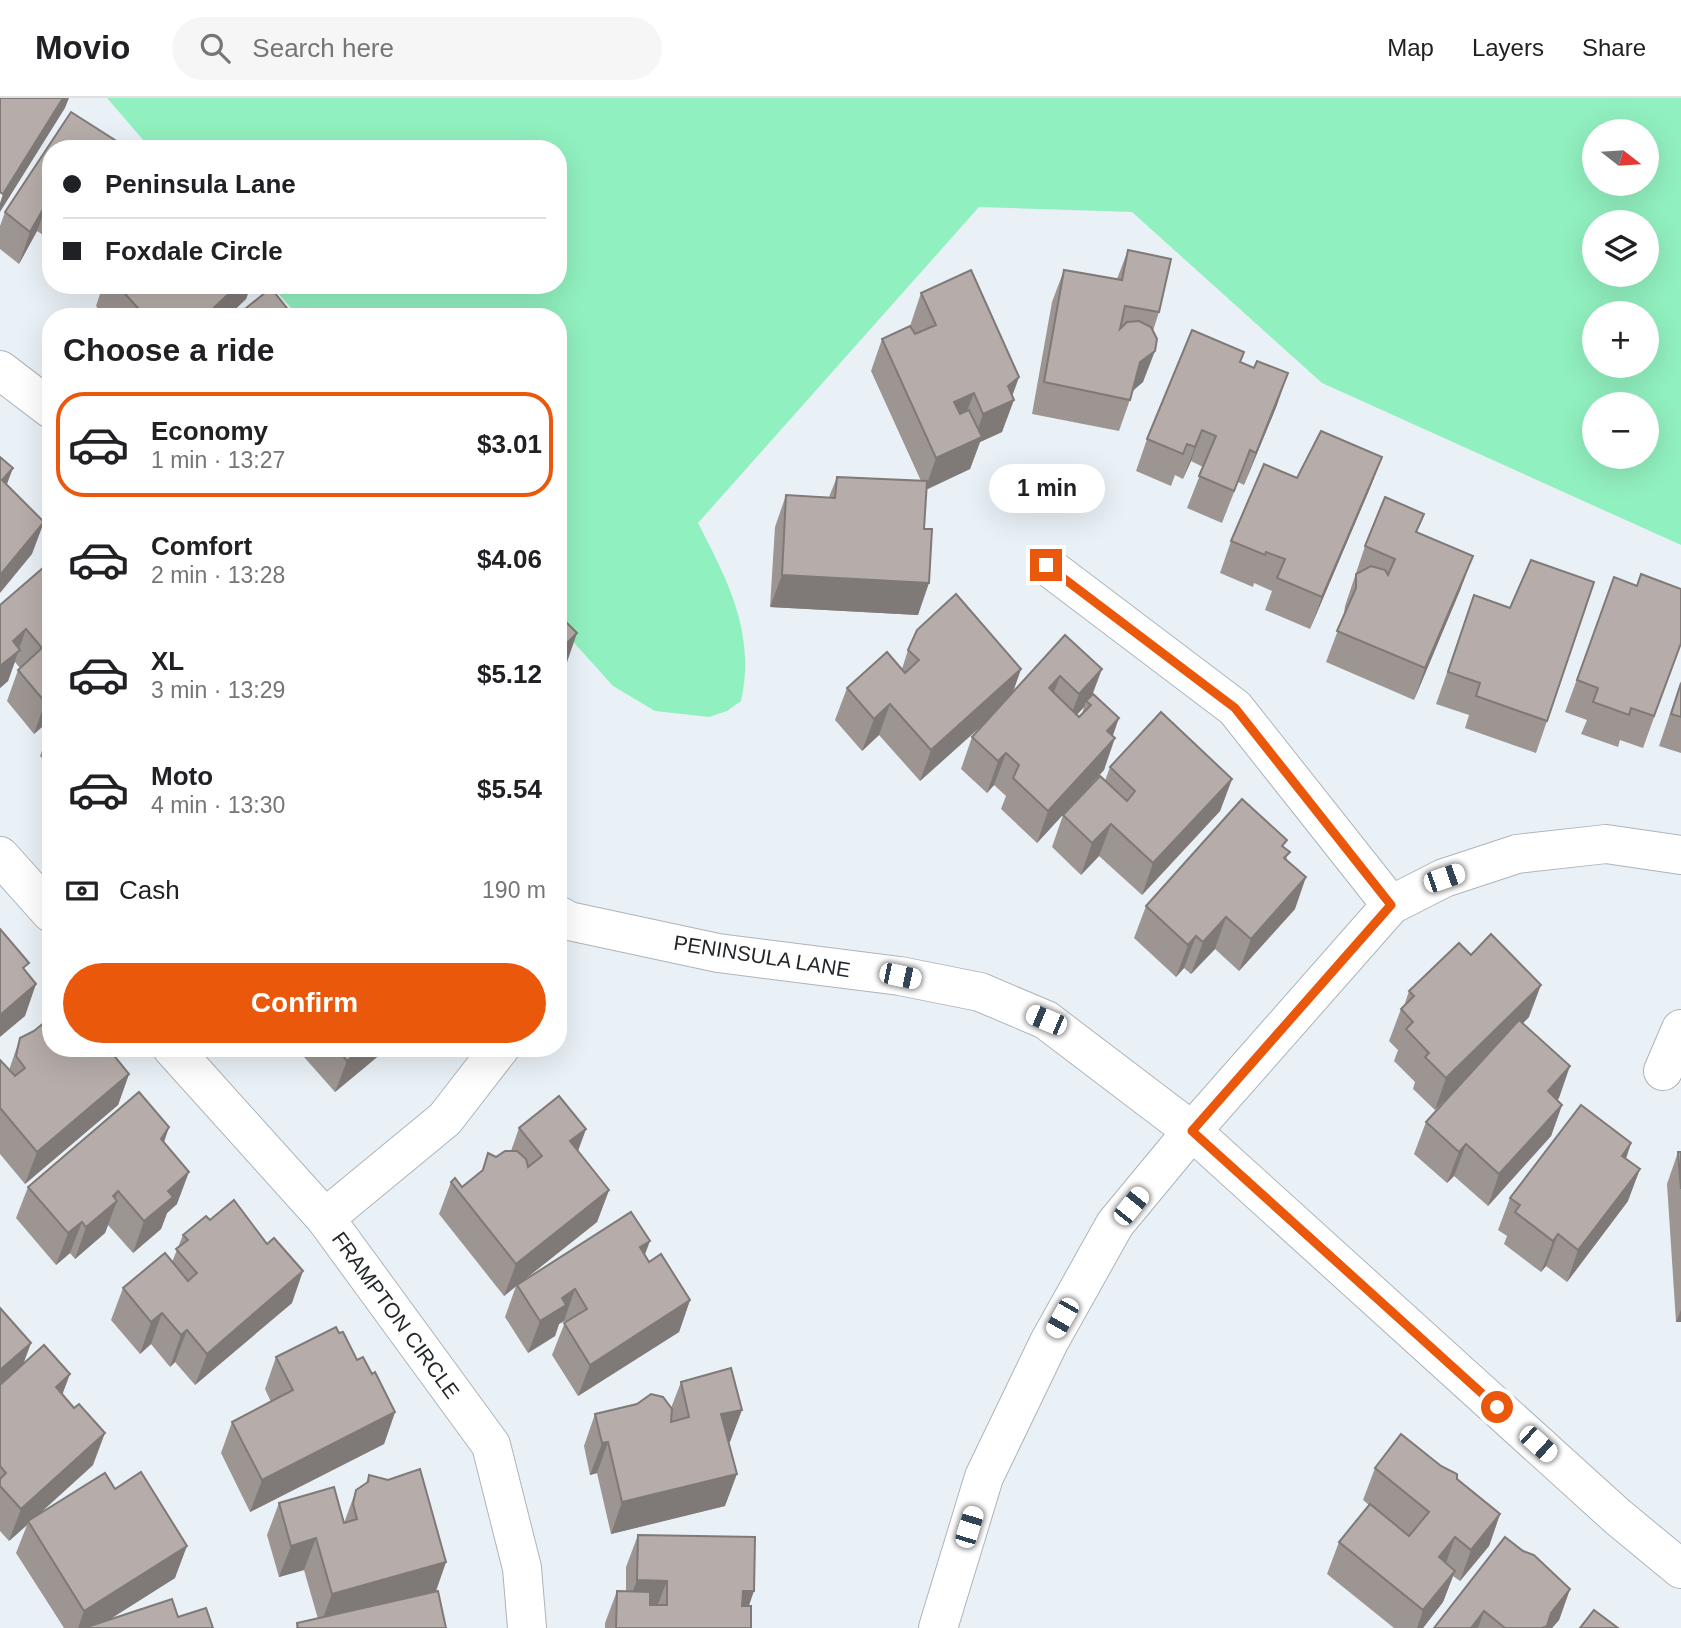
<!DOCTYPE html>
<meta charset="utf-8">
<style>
:root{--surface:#fff;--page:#f6f6f6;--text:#202124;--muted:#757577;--line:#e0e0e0;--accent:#ea580c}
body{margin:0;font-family:Helvetica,sans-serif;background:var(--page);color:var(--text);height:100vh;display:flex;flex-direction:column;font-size:26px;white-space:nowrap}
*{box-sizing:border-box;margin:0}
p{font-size:23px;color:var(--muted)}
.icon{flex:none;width:38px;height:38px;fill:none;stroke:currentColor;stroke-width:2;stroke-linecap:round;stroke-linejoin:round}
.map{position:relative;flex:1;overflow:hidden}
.drawer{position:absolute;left:42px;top:210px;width:525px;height:749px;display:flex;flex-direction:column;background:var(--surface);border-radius:28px;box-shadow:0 7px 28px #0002}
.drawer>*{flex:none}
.top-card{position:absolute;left:42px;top:42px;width:525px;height:154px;border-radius:28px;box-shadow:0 7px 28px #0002;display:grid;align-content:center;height:154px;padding:0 21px;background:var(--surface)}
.needle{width:46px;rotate:107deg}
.tools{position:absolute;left:1582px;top:21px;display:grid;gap:14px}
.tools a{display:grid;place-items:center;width:77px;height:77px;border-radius:50%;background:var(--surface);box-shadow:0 7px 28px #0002;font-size:35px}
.end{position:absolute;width:32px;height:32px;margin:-16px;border:9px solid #ea580c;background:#fff;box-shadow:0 0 0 4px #fff}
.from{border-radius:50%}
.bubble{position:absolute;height:49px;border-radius:24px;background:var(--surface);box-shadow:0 7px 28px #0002;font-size:23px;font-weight:700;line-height:49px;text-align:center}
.car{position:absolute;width:21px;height:42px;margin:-21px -10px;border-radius:9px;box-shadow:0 0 5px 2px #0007;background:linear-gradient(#fff 24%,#345 0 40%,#fff 0 76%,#345 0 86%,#fff 0)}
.top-card b{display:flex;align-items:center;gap:24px;height:66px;font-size:26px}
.top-card b+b{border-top:2px solid var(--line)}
.top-card i{width:18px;height:18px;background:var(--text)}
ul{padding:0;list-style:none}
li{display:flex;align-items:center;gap:21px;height:105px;margin:0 14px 10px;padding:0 7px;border:4px solid transparent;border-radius:28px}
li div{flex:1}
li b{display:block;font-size:26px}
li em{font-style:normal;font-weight:700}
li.current{border-color:var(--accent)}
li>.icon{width:63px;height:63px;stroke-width:1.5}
h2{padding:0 21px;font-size:32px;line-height:84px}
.pay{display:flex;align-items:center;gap:18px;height:77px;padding:0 21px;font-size:26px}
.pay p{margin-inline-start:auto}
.action{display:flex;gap:14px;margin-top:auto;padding:14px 21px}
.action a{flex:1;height:80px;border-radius:42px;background:var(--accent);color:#fff;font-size:28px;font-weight:700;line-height:80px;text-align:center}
header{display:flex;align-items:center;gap:42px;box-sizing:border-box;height:98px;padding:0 35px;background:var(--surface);border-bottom:2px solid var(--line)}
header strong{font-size:33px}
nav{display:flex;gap:38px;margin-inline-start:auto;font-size:24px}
.search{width:490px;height:63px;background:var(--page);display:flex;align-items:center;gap:18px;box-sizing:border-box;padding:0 24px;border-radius:38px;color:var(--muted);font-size:26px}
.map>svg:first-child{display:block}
</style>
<header>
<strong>Movio</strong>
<div class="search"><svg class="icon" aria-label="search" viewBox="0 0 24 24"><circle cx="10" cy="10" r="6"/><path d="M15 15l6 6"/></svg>Search here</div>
<nav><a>Map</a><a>Layers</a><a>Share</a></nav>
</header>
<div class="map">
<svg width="1681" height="1530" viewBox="0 0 1681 1530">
<rect width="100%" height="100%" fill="#e9f1f7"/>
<path fill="#91f0bf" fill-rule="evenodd" d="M107 0H1681V447L1322 285 1132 114 979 109 698 425C728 483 756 536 741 603L727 613 709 619 655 613 613 588 558 527V219H299L271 187H558V51H151ZM1594 33H1647V86H1594ZM1594 124H1647V177H1594ZM1594 215H1647V268H1594ZM1594 306H1647V359H1594Z"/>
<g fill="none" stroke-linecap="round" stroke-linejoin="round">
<g stroke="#adb4ba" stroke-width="40">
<g id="minor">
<path d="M0 272 51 311"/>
<path d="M1046 467 1235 610 1391 807"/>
<path d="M0 758 51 815"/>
<path d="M558 817 569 823 718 855 900 878 980 894 1046 922 1192 1033 1618 1419 1681 1471"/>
<path d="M172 950 325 1120 491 1347 522 1470 527 1530"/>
<path d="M1663 973 1681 931"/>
<path d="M325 1120 445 1021 500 950"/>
<path d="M938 1530 984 1379 1049 1244 1115 1126 1192 1033 1391 807 1444 780 1517 756 1606 746 1681 757"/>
</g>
</g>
<use href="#minor" stroke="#fff" stroke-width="38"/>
</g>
<g fill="#9d9592" fill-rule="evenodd">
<path d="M51 51V142L37 133 19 166 0 151V128L5 114Z"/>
<path d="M1128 152 1159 214 1153 233 1143 284 1133 293 1119 333 1032 316 1052 204 1064 172 1117 181Z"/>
<path d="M51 156V173L46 169Z"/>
<path d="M103 187H251L246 201 227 219H105L96 208Z"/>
<path d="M921 195 1019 279 1012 298 1002 334 980 344 970 371 926 392 918 517 770 509 775 429 786 397 829 399 837 379 921 383 871 273 882 241 910 228Z"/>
<path d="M1240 264 1277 307 1244 387 1238 384 1222 425 1187 410 1203 369 1191 363 1183 381 1175 377 1171 388 1136 373 1147 341Z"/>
<path d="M1382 359 1370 390 1310 531 1265 512 1272 493 1254 485 1253 489 1220 475 1231 443 1297 380Z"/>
<path d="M1417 435 1461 490 1414 602 1326 564 1344 516 1345 508 1365 448Z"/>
<path d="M51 463V621L34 636 7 603 18 572 20 570 15 564 8 583 0 590V507Z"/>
<path d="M1614 479 1681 545 1643 650 1620 642 1618 649 1581 636 1587 622 1565 614Z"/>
<path d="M1474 497 1510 510 1547 623 1536 655 1465 630 1469 617 1436 606Z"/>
<path d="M1065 537 1092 597 1113 638 1104 672 1037 745 1001 711 1006 698 994 687 987 695 961 671 972 639 986 624 920 683 879 637 862 653 835 622 847 590 902 571 908 552 1021 571 1013 594ZM1084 609 1082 616 1079 619 1077 617Z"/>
<path d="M1681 583V655L1659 648Z"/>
<path d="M51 629V670L40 658Z"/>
<path d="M1110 669 1232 681 1220 713 1142 797 1099 758 1081 777 1052 749 1063 717 1105 683Z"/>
<path d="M1285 750 1295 811 1239 873 1215 851 1191 876 1184 870 1176 879 1134 840 1146 808Z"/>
<path d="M1409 893 1529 919 1523 925 1559 1000 1557 1002 1562 1007 1551 1038 1488 1108 1454 1078 1447 1085 1414 1056 1426 1024 1459 988 1435 1012 1413 991 1415 984 1394 963 1398 952 1389 943 1401 911 1404 908Z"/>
<path d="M20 940 129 976 118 1007 25 1086 0 1056V962L9 972Z"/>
<path d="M296 950H388L335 994Z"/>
<path d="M169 1029 164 1044 177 1106 167 1115 161 1131 133 1155 108 1127 105 1135 75 1161 70 1155 56 1167 16 1120 28 1089Z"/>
<path d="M519 1030 586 1031 578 1053 609 1092 597 1124 520 1185 645 1156 649 1164 690 1202 679 1234 578 1298 552 1257 565 1224 564 1223 559 1226 555 1238 528 1255 505 1219 516 1188 504 1198 439 1116 451 1084 462 1089 481 1074 488 1055 496 1059 511 1053Z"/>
<path d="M1631 1045 1626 1061 1628 1103 1567 1184 1546 1168 1541 1174 1504 1146 1507 1138 1498 1132 1510 1100Z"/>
<path d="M1678 1054H1681V1224H1676L1667 1086Z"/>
<path d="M210 1122 292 1205 195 1287 175 1264 170 1269 151 1246 140 1256 111 1222 123 1190 172 1164 183 1137Z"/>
<path d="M0 1210 31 1245 23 1267 63 1296 93 1367 37 1418 115 1391 175 1480 110 1521 178 1519 213 1530H64L16 1455 27 1427 9 1443 0 1433Z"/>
<path d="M276 1259 357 1262 395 1314 384 1346 250 1414 221 1355 232 1324 271 1304 265 1291Z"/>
<path d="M681 1284 730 1344H728L725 1408 611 1436 597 1375 590 1377 584 1348 595 1316 671 1310Z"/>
<path d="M1375 1370 1457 1381 1500 1416 1489 1448 1460 1483 1453 1478 1443 1504 1423 1530H1394L1327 1476 1339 1444 1369 1407 1363 1402Z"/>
<path d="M369 1377 446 1464 435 1494 446 1530H296L297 1525 318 1521 304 1472 279 1479 267 1437 279 1405 344 1425 356 1392 366 1385Z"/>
<path d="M638 1437 749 1508 751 1530H605V1525L617 1493H626V1469Z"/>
<path d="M1505 1439 1570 1491 1559 1522 1552 1530H1434Z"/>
</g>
<g fill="#7f7977">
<path d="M63 0H69L65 10 0 114V105L3 96Z"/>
<path d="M49 101 37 133 19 166 30 134Z"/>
<path d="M238 187H251L246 201 227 219H204Z"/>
<path d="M1155 253 1143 284 1128 296 1140 264Z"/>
<path d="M1288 275 1277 307 1244 387 1256 355Z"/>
<path d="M1019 279 1010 304 1014 302 1002 334 980 344 970 371 925 392 936 360 974 343 983 316 1008 288Z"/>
<path d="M974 295 962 326 954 304Z"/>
<path d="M1202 332 1191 363 1183 381 1195 349Z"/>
<path d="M1382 359 1370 390 1310 531 1322 499Z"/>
<path d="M13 370 1 402 2 382Z"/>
<path d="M44 424 32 456 0 495V477Z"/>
<path d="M1473 458 1461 490 1414 602 1425 570Z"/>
<path d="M782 477 929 485 918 517 770 509Z"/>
<path d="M26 531 8 583 0 590V568L13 543Z"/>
<path d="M577 535 566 567 558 574V554Z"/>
<path d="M1021 571 1010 602 920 683 931 652Z"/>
<path d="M1102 571 1090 603H1086L1084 609 1067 627 1079 596Z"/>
<path d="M1060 578 1048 610 1049 590Z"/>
<path d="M51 599V621L34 636 45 604Z"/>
<path d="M890 606 879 637 862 653 874 621Z"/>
<path d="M1119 620 1110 646 1115 640 1104 672 1037 745 1048 713 1107 633Z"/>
<path d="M1006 655 994 687 987 695 998 663Z"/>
<path d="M1232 681 1220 713 1142 797 1153 765Z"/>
<path d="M1111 726 1099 758 1081 777 1092 745Z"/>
<path d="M1306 779 1295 811 1239 873 1251 841Z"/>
<path d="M1226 819 1215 851 1191 876 1203 844Z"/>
<path d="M1196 838 1184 870 1176 879 1188 847Z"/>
<path d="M36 886 25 918 0 939V917Z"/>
<path d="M1541 887 1529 919 1435 1012 1446 980Z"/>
<path d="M362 950H388L335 994 347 963Z"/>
<path d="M1570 968 1559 1000 1536 1025 1548 993Z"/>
<path d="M129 976 118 1007 25 1086 37 1054Z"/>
<path d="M1562 1007 1551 1038 1488 1108 1499 1076Z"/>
<path d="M169 1029 158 1061 161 1041Z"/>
<path d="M586 1031 574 1063 570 1043Z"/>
<path d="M1631 1045 1620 1077 1622 1058Z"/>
<path d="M1466 1046 1454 1078 1447 1085 1459 1054Z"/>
<path d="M1640 1071 1628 1103 1567 1184 1578 1152Z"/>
<path d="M189 1074 177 1106 167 1115 161 1131 133 1155 144 1123 168 1093Z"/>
<path d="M609 1092 597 1124 504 1198 516 1166Z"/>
<path d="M118 1093 113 1106 117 1103 105 1135 75 1161 86 1129Z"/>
<path d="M82 1124 70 1155 56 1167 68 1135Z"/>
<path d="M1558 1136 1546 1168 1541 1174 1553 1143Z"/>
<path d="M650 1143 638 1175 640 1149Z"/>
<path d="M303 1173 292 1205 195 1287 207 1256Z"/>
<path d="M575 1191 564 1223 559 1226 555 1238 528 1255 540 1223 562 1200Z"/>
<path d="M690 1202 679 1234 578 1298 590 1267Z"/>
<path d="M1681 1212V1224H1676Z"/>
<path d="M162 1215 151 1246 140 1256 151 1224Z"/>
<path d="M187 1232 175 1264 170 1269 181 1237Z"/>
<path d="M31 1245 19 1276 0 1294V1272Z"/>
<path d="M70 1276 58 1308 56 1289Z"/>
<path d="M742 1312 730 1344 709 1348 721 1316Z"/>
<path d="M395 1314 384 1346 250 1414 262 1382Z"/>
<path d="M105 1335 93 1367 29 1425 28 1423 27 1427 9 1443 21 1411Z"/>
<path d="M608 1344 597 1375 590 1377 602 1345Z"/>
<path d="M737 1376 725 1408 611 1436 622 1404Z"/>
<path d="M1500 1416 1489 1448 1460 1483 1471 1452Z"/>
<path d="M1455 1439 1444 1471 1439 1459Z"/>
<path d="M316 1440 304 1472 279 1479 291 1448Z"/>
<path d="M187 1448 175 1480 96 1530 87 1529V1530H78L84 1513Z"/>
<path d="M446 1464 435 1496 320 1528 332 1496Z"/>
<path d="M1455 1473 1443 1504 1423 1530H1417L1423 1512Z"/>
<path d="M637 1482 667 1483 655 1514H625Z"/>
<path d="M1570 1491 1559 1522 1552 1530H1542L1551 1515Z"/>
<path d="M743 1493H754L743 1525H731Z"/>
<path d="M1484 1513 1478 1530H1471Z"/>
</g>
<g fill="#b6adaa" stroke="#7f7977" stroke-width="2">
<path d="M0 0H63L3 96 0 94Z"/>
<path d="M71 14 129 51H51V103L49 101 30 134 5 114Z"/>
<path d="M1128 152 1171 161 1159 214 1125 208 1120 231 1127 224 1139 223 1151 229 1157 241 1155 253 1140 264 1130 302 1044 284 1064 172 1122 182Z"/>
<path d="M971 172 1019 279 1008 288 1014 302 983 316 974 295 954 304 960 316 969 312 982 339 936 360 882 241 910 228 915 236 936 227 921 195Z"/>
<path d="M117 187H238L204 219H146Z"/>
<path d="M271 190 290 214 284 219H235Z"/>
<path d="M1192 232 1244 254 1240 264 1254 270 1257 263 1288 275 1256 355 1250 352 1234 393 1199 378 1216 338 1202 332 1195 349 1187 346 1183 356 1147 341Z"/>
<path d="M1321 333 1382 359 1322 499 1277 480 1285 461 1266 454 1265 457 1231 443 1264 366 1297 380Z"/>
<path d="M0 359 13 370 2 382 44 424 0 477Z"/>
<path d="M837 379 927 383 924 431H932L929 485 782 477 786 397 835 400Z"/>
<path d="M1385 399 1424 416 1416 434 1473 458 1425 570 1337 533 1356 490V476L1371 468 1385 472 1388 477 1395 461 1365 448Z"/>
<path d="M1531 462 1594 484 1547 623 1476 598 1480 585 1448 574 1474 497 1510 510Z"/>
<path d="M51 463V599L45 604 18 572 42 550 26 531 13 543 20 552 0 568V507Z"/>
<path d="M1641 476 1681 491V545L1654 618 1631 610 1629 617 1593 604 1598 590 1577 582 1614 479 1637 488Z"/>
<path d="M956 496 1021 571 931 652 890 606 874 621 847 590 887 554 905 575 919 562 908 552 917 532Z"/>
<path d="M558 516 577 535 558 554Z"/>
<path d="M1065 537 1102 571 1079 596 1060 578 1049 590 1079 619 1091 607 1086 603 1093 596 1119 620 1107 633 1115 640 1048 713 1013 680 1019 667 1006 655 998 663 972 639Z"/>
<path d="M1681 585V619L1671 616Z"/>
<path d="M1161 614 1232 681 1153 765 1111 726 1092 745 1063 717 1100 678 1127 703 1135 693 1110 669Z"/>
<path d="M1242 701 1287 742 1282 748 1290 754 1284 760 1306 779 1251 841 1226 819 1203 844 1196 838 1188 847 1146 808Z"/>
<path d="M0 831 29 865 23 870 36 886 0 917Z"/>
<path d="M1491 836 1541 887 1446 980 1425 959 1429 955 1406 931 1413 924 1401 911 1414 898 1409 893 1459 845 1471 857Z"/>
<path d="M51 919V950H108L129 976 37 1054 0 1010V962L15 978 25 970 16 958 20 940 34 933Z"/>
<path d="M1519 922 1570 968 1548 993 1562 1007 1499 1076 1466 1046 1459 1054 1426 1024Z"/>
<path d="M336 950H362L347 963Z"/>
<path d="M139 994 169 1029 161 1041 189 1074 168 1093 173 1099 144 1123 118 1093 113 1098 117 1103 86 1129 82 1124 68 1135 28 1089Z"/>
<path d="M559 998 586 1031 570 1043 609 1092 516 1166 451 1084 455 1080 462 1089 483 1072 488 1055 496 1059 505 1053H517L526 1061 528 1069 542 1058 519 1030Z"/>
<path d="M1581 1007 1631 1045 1622 1058 1640 1071 1578 1152 1558 1136 1553 1143 1515 1114 1520 1107 1510 1100Z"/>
<path d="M1678 1054H1681V1091Z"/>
<path d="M234 1102 267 1146 274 1140 303 1173 207 1256 187 1232 181 1237 162 1215 151 1224 123 1190 165 1155 188 1183 197 1175 176 1151 188 1142 183 1137 206 1118 210 1122Z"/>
<path d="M631 1114 650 1143 640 1149 649 1164 661 1156 690 1202 590 1267 564 1225 587 1211 575 1191 562 1200 566 1207 540 1223 517 1187Z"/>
<path d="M0 1210 31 1245 0 1272Z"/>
<path d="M336 1229 339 1235 343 1234 357 1262 363 1259 372 1276 375 1274 395 1314 262 1382 232 1324 293 1292 276 1259Z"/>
<path d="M44 1247 70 1276 56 1289 74 1310 79 1306 105 1335 21 1411 0 1388V1381L6 1375 0 1368V1287Z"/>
<path d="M731 1270 742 1312 721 1316 737 1376 622 1404 608 1344 602 1345 595 1316 637 1306 651 1296 663 1299 672 1311 671 1324 689 1319 681 1284Z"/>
<path d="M1401 1336 1441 1368 1457 1376V1381L1500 1416 1471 1452 1455 1439 1439 1459 1455 1473 1423 1512 1339 1444 1370 1406 1409 1438 1429 1414 1375 1370Z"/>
<path d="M420 1371 446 1464 332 1496 316 1440 291 1448 279 1405 334 1389 344 1425 357 1421 353 1406 356 1392 368 1384 369 1377 388 1382Z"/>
<path d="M141 1374 187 1448 84 1513 28 1423 105 1375 115 1391Z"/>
<path d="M638 1437 755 1439 754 1493H743L742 1508H751V1530H616L617 1493 650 1494V1507H667V1483L637 1482Z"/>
<path d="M1505 1439 1523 1453 1534 1457 1570 1491 1551 1515 1547 1528 1542 1530H1505L1484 1513 1471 1530H1434Z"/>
<path d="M438 1493 446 1530H298L297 1525Z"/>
<path d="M172 1501 178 1519 206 1510 213 1530H87V1529Z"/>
<path d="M1594 1512 1618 1530H1580Z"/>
</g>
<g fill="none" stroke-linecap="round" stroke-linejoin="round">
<path stroke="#ea580c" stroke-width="9" d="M1046 467 1235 610 1391 807 1192 1033 1497 1309"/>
</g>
<g text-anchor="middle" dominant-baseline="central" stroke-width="7" stroke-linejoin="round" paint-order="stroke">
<g font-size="21" fill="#24272a" stroke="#fff">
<text transform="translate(762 858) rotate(9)">PENINSULA LANE</text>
<text transform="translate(396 1217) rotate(54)">FRAMPTON CIRCLE</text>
</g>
</g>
</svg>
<div class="tools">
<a><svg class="needle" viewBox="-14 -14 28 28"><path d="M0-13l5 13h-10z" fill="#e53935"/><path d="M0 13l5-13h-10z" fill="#757577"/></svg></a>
<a><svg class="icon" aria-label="layers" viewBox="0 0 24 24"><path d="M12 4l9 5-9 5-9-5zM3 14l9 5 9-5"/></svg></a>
<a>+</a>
<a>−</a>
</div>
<i class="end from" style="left:1497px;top:1309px"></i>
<i class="end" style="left:1046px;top:467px"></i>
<div class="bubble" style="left:989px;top:366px;width:116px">1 min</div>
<i class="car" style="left:1444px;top:780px;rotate:71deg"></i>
<i class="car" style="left:900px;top:878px;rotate:102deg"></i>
<i class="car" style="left:1046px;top:922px;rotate:293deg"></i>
<i class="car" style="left:1131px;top:1108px;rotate:39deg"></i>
<i class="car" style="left:1062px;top:1220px;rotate:210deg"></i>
<i class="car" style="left:1538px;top:1346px;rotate:132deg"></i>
<i class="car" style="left:969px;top:1429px;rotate:17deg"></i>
<div class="top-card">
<b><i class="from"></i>Peninsula Lane</b>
<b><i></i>Foxdale Circle</b>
</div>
<section class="drawer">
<h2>Choose a ride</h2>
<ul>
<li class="current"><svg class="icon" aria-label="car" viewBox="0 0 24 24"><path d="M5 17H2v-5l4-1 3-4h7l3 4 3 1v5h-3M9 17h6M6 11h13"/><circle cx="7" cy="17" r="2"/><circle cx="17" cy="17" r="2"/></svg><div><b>Economy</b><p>1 min · 13:27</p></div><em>$3.01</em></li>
<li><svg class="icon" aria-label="car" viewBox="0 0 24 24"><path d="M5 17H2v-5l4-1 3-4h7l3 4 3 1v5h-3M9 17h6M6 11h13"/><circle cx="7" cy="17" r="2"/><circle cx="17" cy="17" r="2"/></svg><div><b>Comfort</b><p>2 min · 13:28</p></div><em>$4.06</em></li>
<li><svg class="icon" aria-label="car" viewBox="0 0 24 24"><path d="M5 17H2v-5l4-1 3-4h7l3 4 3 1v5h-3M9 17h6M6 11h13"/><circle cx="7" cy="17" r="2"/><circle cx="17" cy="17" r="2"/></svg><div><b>XL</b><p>3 min · 13:29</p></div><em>$5.12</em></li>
<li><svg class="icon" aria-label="car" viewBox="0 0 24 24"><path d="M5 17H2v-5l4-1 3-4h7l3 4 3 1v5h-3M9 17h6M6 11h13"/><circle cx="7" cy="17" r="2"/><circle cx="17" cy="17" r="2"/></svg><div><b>Moto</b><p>4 min · 13:30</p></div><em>$5.54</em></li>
</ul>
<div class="pay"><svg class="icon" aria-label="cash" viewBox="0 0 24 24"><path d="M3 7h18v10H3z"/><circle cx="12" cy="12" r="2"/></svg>Cash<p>190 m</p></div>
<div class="action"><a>Confirm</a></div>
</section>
</div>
